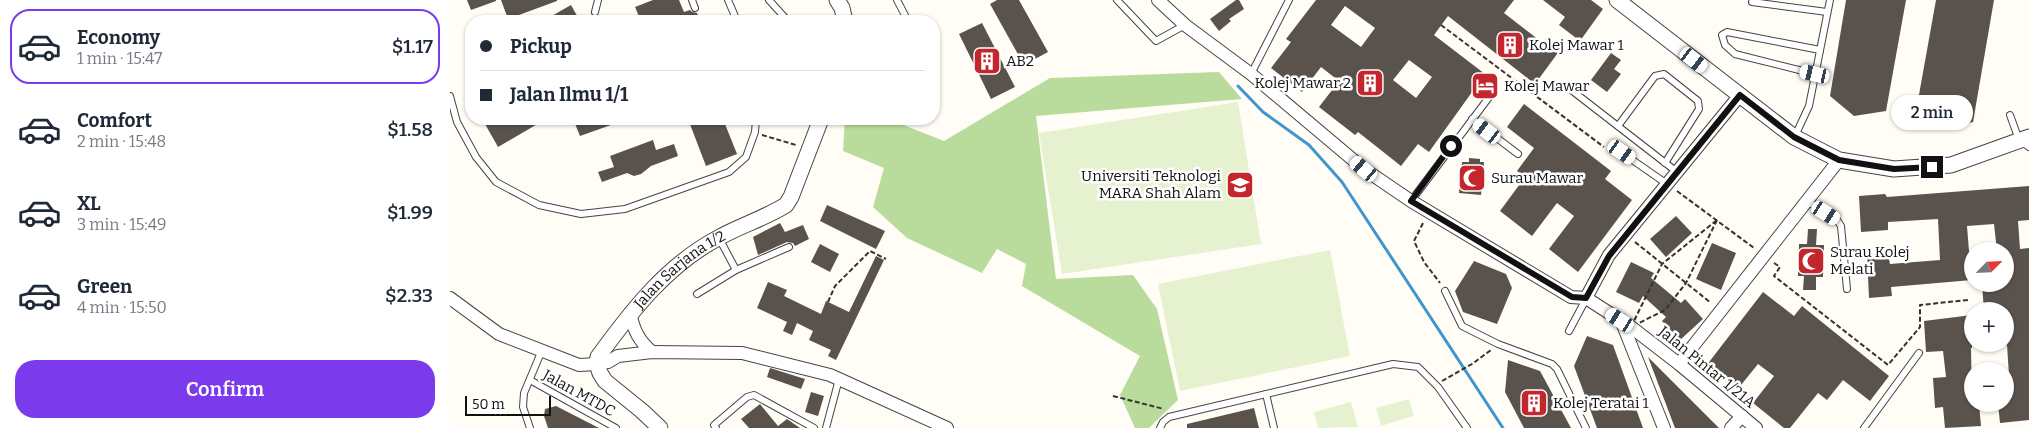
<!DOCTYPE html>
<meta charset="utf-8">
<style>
:root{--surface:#fff;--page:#f6f6f7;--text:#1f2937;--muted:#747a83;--line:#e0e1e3;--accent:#7c3aed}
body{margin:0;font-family:Bitter,serif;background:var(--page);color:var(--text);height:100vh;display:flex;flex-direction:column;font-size:19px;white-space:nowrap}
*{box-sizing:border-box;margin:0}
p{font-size:16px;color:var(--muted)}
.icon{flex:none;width:28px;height:28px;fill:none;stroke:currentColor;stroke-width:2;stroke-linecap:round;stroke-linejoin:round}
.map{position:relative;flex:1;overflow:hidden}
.side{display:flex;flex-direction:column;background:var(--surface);width:450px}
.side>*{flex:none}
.hud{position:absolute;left:15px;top:15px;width:475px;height:110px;border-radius:20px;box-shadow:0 1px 4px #0004;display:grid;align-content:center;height:110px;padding:0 15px;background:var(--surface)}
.needle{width:32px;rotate:66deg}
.controls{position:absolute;left:1514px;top:242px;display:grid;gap:10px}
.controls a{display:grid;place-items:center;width:50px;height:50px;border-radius:50%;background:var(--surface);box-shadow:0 1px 4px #0004;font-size:25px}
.scale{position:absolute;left:15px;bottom:12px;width:86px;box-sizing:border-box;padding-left:5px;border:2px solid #111;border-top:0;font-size:14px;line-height:18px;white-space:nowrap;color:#111;-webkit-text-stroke:4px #fff;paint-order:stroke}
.end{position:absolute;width:22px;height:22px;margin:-11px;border:6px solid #111;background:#fff;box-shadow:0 0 0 2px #fff}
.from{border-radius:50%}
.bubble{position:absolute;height:35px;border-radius:18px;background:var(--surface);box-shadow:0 1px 4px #0004;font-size:16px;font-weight:600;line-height:35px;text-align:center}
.car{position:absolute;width:15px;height:30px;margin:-15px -8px;border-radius:6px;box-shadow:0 0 4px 1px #0007;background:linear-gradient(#fff 24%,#345 0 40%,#fff 0 76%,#345 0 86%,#fff 0)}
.hud b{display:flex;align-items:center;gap:18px;height:48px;font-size:19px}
.hud b+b{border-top:1px solid var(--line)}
.hud i{width:12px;height:12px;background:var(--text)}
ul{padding:9px 0 0;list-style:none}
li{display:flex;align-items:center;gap:15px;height:75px;margin:0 10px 8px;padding:0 5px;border:2px solid transparent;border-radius:20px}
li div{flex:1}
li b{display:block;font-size:19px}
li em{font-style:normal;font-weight:600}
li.on{border-color:var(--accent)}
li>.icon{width:45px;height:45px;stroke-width:1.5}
.button{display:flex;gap:10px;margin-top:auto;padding:10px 15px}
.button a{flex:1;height:58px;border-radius:20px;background:var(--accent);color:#fff;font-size:20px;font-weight:600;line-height:58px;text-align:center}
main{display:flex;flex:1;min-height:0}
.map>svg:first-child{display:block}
</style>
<main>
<section class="side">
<ul>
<li class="on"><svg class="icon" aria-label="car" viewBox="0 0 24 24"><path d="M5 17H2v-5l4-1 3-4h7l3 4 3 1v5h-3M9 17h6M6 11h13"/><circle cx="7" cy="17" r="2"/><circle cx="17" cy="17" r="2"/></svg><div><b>Economy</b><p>1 min · 15:47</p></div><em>$1.17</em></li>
<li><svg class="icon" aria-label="car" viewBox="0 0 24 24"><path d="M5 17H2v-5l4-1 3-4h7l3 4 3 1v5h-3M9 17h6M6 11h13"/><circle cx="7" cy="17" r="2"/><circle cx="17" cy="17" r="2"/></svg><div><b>Comfort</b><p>2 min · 15:48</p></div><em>$1.58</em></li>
<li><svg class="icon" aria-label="car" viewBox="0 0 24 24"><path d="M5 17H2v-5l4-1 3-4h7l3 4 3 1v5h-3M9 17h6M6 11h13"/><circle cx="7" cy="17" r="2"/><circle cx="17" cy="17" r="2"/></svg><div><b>XL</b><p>3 min · 15:49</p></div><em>$1.99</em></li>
<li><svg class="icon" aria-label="car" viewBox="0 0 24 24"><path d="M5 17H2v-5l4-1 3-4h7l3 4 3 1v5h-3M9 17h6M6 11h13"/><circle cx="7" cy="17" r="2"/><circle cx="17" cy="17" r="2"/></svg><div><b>Green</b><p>4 min · 15:50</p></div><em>$2.33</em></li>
</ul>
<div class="button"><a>Confirm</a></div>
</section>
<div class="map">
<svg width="1579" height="428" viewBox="0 0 1579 428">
<rect width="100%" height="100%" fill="#fffdf5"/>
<path fill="#b9dc9c" d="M769 72 792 99 586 116 606 279 683 275 707 309 728 400 699 428H685L670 395 690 356 572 286 576 264 547 249 532 273 457 238 423 207 434 168 393 151 395 119H438L494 141 600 78Z"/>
<g fill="#e6f2cf">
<path d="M788 102 811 244 612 274 589 133Z"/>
<path d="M880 250 900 356 730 391 708 284Z"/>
<path d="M959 399 964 416 931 426 926 408Z"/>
<path d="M901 402 908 427 868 428 864 412Z"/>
</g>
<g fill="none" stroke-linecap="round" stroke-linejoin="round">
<path stroke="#3f96cf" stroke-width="3" d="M788 86 813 112 859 145 892 182 1053 428"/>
</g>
<g fill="#5a524d" fill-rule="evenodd">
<path d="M17 0H46V1L21 10Z"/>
<path d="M51 0H107V1L58 19Z"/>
<path d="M203 0H229L234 12 240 10 242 12 247 13 250 21H191L185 7Z"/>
<path d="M547 0H569L598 52 574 65 540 4Z"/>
<path d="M786 0H789L794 9 779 19 781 21 769 31 760 19Z"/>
<path d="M866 0H1064L1054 13 1093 43 1096 39 1110 50 1085 84 998 16 984 35 1035 74 979 152 968 144 951 166 908 132 905 135 869 107 889 81 871 67 852 92 821 68 841 42 836 39ZM895 6 925 28 911 47 881 25ZM959 60 982 77 966 98 943 80Z"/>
<path d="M1093 0H1141L1153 9 1130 41 1109 25 1115 17Z"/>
<path d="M1396 0H1456L1436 111 1404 116 1380 96Z"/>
<path d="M1486 0H1544L1523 122 1488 130 1465 117Z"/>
<path d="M121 5 130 21H93Z"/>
<path d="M532 23 565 87 541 99 509 34Z"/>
<path d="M1161 53 1171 60 1164 69 1171 74 1157 92 1141 80Z"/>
<path d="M1074 104 1161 171 1155 179 1182 200 1128 272 1099 249 1124 216 1107 203 1082 236 1050 211 1075 177 1067 171 1084 148 1057 127Z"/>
<path d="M44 119H96L48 147 35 124Z"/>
<path d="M123 119H175V120L130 136Z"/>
<path d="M238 119H273L287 154 256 166Z"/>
<path d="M203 140 206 150 224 144 228 156 201 166 191 174 184 176 177 173 152 182 148 172 164 167 160 156Z"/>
<path d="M1019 158 1030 159V162H1034L1031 195 1009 193 1012 162H1019Z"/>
<path d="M1579 186V220L1568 221 1570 249 1579 248V420L1550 423 1548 404H1555V375H1559L1557 345 1555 346V311H1534L1532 284H1555V251H1547L1544 224 1517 226 1519 251H1522V280L1441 287 1442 296 1419 298 1417 255 1438 254 1440 264 1490 260 1488 219 1438 222V230L1411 232 1409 196 1435 194 1437 197Z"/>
<path d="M377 205 435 231 426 249 370 221Z"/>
<path d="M1226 216 1242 233 1216 257 1200 239Z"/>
<path d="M330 223 335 232 353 225 359 239 345 246 343 243 337 242 308 255 303 237Z"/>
<path d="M1358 229H1367L1366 245H1374L1373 277H1366V290H1353L1354 276H1348L1349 244H1357Z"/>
<path d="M1262 243 1286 253 1271 290 1246 279Z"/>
<path d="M370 244 389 254 380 272 361 262Z"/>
<path d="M426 256 434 260 386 360 378 356 381 350 359 340 363 331 347 323 342 335 333 331 337 322 307 308 318 282 337 290 334 296 371 314 376 301 399 312Z"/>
<path d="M1024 261 1056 274 1062 288 1047 324 1013 312 1005 291Z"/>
<path d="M1181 262 1204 273 1201 278 1231 303 1235 299 1253 319 1230 340 1212 321 1216 317 1193 296 1189 303 1166 292Z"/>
<path d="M1313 292 1344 316 1352 306 1439 376 1420 401 1393 380 1377 400 1368 393 1340 428H1334L1303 403 1324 376 1308 364 1287 390 1256 366Z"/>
<path d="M1522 315V348H1521L1522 404H1529L1531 426 1495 428 1493 407 1485 408 1483 378 1496 377 1493 351 1476 352 1474 321Z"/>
<path d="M1137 336 1163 345 1193 428H1147L1124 366Z"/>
<path d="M1198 357 1269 428H1225Z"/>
<path d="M1058 360 1090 371 1121 428H1074L1055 392Z"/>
<path d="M320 368 355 379 351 389 317 377Z"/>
<path d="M361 392 374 396 368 416 355 412Z"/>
<path d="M310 404 328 426 337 419 350 428H299L291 419Z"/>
<path d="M106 406 149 428H98L94 416 95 409Z"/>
<path d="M804 408 809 428H737V424Z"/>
</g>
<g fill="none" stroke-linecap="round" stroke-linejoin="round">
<g stroke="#444" stroke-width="8">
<g id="service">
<path d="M242 0 245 8"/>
<path d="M278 0 287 21"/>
<path d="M319 0 338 21"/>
<path d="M447 0 458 21"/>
<path d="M667 0 706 41 735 25"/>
<path d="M1302 2 1377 12"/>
<path d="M145 12 148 0"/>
<path d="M801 74 839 0"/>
<path d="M1365 74 1285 54 1275 45 1272 35 1277 32 1370 50"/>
<path d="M1120 89 1227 172"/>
<path d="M0 96 7 122 26 157 46 182 89 205 131 214 175 209 279 172 296 157 305 132 306 119"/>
<path d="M1560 115 1569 140 1579 147"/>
<path d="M1022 119 1068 154"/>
<path d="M1168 126 1205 76 1214 74 1248 101 1249 109 1215 163"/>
<path d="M1345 136 1359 106 1380 0"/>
<path d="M1171 152 1217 184"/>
<path d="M961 201 1043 92"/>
<path d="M1357 201 1387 220 1391 226 1397 289"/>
<path d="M269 238 286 270 339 247"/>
<path d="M995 291 1012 326 1048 344 1102 364 1107 369 1136 428"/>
<path d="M247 294 286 270"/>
<path d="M1119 331 1136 299"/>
<path d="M80 380 166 428"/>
<path d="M816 394 824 428"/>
<path d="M80 428 73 407 74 393 92 350"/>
<path d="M266 428 264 425 297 397 304 395 364 428"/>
<path d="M376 428 389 379"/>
<path d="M710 428 713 422 719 417 943 364 968 367 988 387 1017 428"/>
<path d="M1414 428 1469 353"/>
</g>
</g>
<g stroke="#444" stroke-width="14">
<g id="minor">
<path d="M708 0 735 25 801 74 914 169 961 201 1121 297 1136 298 1181 327 1229 364 1306 428"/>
<path d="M0 298 49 334 129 365 147 364 158 362 168 356 202 352 292 353 380 375 497 428"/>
<path d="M1136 298 1159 255 1290 95"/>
<path d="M180 313C184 331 189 341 202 352"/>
<path d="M1171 320 1214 428"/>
<path d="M1229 364 1389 160"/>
<path d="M1281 428 1292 416"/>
</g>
</g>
<g stroke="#444" stroke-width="17">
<g id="tertiary">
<path d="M387 0 392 8 395 21"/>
<path d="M1167 0 1344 137 1389 160 1444 169 1501 165 1579 137"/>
<path id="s1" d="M210 428 192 411 155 381 150 373 147 364 148 357C182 310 218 264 270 237 292 225 315 218 336 205L341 197 371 119"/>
</g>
</g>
<g stroke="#333" stroke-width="2" stroke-dasharray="5 2.5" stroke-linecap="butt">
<path d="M991 25 1154 147"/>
<path d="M312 135 346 145"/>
<path d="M1227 191 1304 248"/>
<path d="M1267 220 1236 283 1215 310 1181 327 1212 264Z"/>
<path d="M973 223 964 241 974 262 990 283"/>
<path d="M1185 242 1261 303"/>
<path d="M1324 263 1330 267 1324 276 1438 365 1470 327V305L1518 300"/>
<path d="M378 302 385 286 420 251 436 259"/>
<path d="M992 381 1022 364 1041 350"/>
<path d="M663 396 714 409"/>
</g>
<use href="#service" stroke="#fff" stroke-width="6"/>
<use href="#minor" stroke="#fff" stroke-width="12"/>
<use href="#tertiary" stroke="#fff" stroke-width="15"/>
</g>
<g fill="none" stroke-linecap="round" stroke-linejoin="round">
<path stroke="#111" stroke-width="6" d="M1001 146 961 201 1122 297 1136 298 1159 256 1290 95 1344 137 1389 160 1444 169 1482 167"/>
</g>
<defs>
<g id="building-square" transform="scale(1.4375)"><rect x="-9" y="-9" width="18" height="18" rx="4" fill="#c4262e" stroke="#fff"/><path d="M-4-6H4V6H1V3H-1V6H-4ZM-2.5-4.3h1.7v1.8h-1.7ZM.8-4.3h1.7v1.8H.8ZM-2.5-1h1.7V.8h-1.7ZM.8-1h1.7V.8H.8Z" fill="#fff"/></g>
<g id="hotel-square" transform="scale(1.4375)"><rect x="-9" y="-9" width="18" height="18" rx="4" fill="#c4262e" stroke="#fff"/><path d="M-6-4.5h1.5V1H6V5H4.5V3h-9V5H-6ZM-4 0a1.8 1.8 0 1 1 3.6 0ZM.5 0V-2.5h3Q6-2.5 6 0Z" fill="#fff"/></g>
<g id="mosque-square" transform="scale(1.4375)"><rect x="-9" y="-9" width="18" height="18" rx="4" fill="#c4262e" stroke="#fff"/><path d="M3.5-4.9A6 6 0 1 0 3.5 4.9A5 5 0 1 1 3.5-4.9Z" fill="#fff"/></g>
<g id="university-square" transform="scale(1.4375)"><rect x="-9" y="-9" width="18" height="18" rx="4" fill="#c4262e" stroke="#fff"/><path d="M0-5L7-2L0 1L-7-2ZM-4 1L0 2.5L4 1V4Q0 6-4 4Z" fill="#fff"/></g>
</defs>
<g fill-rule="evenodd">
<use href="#building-square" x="1060" y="45"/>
<use href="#building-square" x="537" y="61"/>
<use href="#building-square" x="920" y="83"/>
<use href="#hotel-square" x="1035" y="86"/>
<use href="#mosque-square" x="1022" y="178"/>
<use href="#university-square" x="790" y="185"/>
<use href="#mosque-square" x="1361" y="261"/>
<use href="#building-square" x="1084" y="403"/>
</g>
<g text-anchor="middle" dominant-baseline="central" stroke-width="5" stroke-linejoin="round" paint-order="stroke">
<g font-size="15" fill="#111" stroke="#fff" text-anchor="start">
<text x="1079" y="45">Kolej Mawar 1</text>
<text x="556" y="61">AB2</text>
<text x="901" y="83" text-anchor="end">Kolej Mawar 2</text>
<text x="1054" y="86">Kolej Mawar</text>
<text x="771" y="176" text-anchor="end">Universiti Teknologi<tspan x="771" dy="17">MARA Shah Alam</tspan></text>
<text x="1041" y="178">Surau Mawar</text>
<text x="1380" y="252">Surau Kolej<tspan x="1380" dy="17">Melati</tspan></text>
<text x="1103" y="403">Kolej Teratai 1</text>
</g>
<g font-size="15" fill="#111" stroke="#fff">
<text stroke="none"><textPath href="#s1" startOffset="219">Jalan Sarjana 1/2</textPath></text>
<text transform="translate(1257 367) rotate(39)">Jalan Pintar 1/21A</text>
<text transform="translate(129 393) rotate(29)">Jalan MTDC</text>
</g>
</g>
</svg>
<div class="controls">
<a><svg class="needle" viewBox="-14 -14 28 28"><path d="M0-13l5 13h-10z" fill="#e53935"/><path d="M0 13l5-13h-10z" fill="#747a83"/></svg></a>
<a>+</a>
<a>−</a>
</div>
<div class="scale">50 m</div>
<i class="end from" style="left:1001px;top:146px"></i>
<i class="end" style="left:1482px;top:167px"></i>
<div class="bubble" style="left:1441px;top:95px;width:82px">2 min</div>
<i class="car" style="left:1244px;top:60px;rotate:128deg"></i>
<i class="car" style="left:1365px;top:74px;rotate:283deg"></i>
<i class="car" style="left:1037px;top:131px;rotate:307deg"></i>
<i class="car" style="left:1172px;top:152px;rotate:125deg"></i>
<i class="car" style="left:914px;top:169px;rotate:310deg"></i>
<i class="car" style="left:1376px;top:213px;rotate:122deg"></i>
<i class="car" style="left:1170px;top:320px;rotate:303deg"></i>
<div class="hud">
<b><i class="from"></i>Pickup</b>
<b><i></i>Jalan Ilmu 1/1</b>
</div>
</div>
</main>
